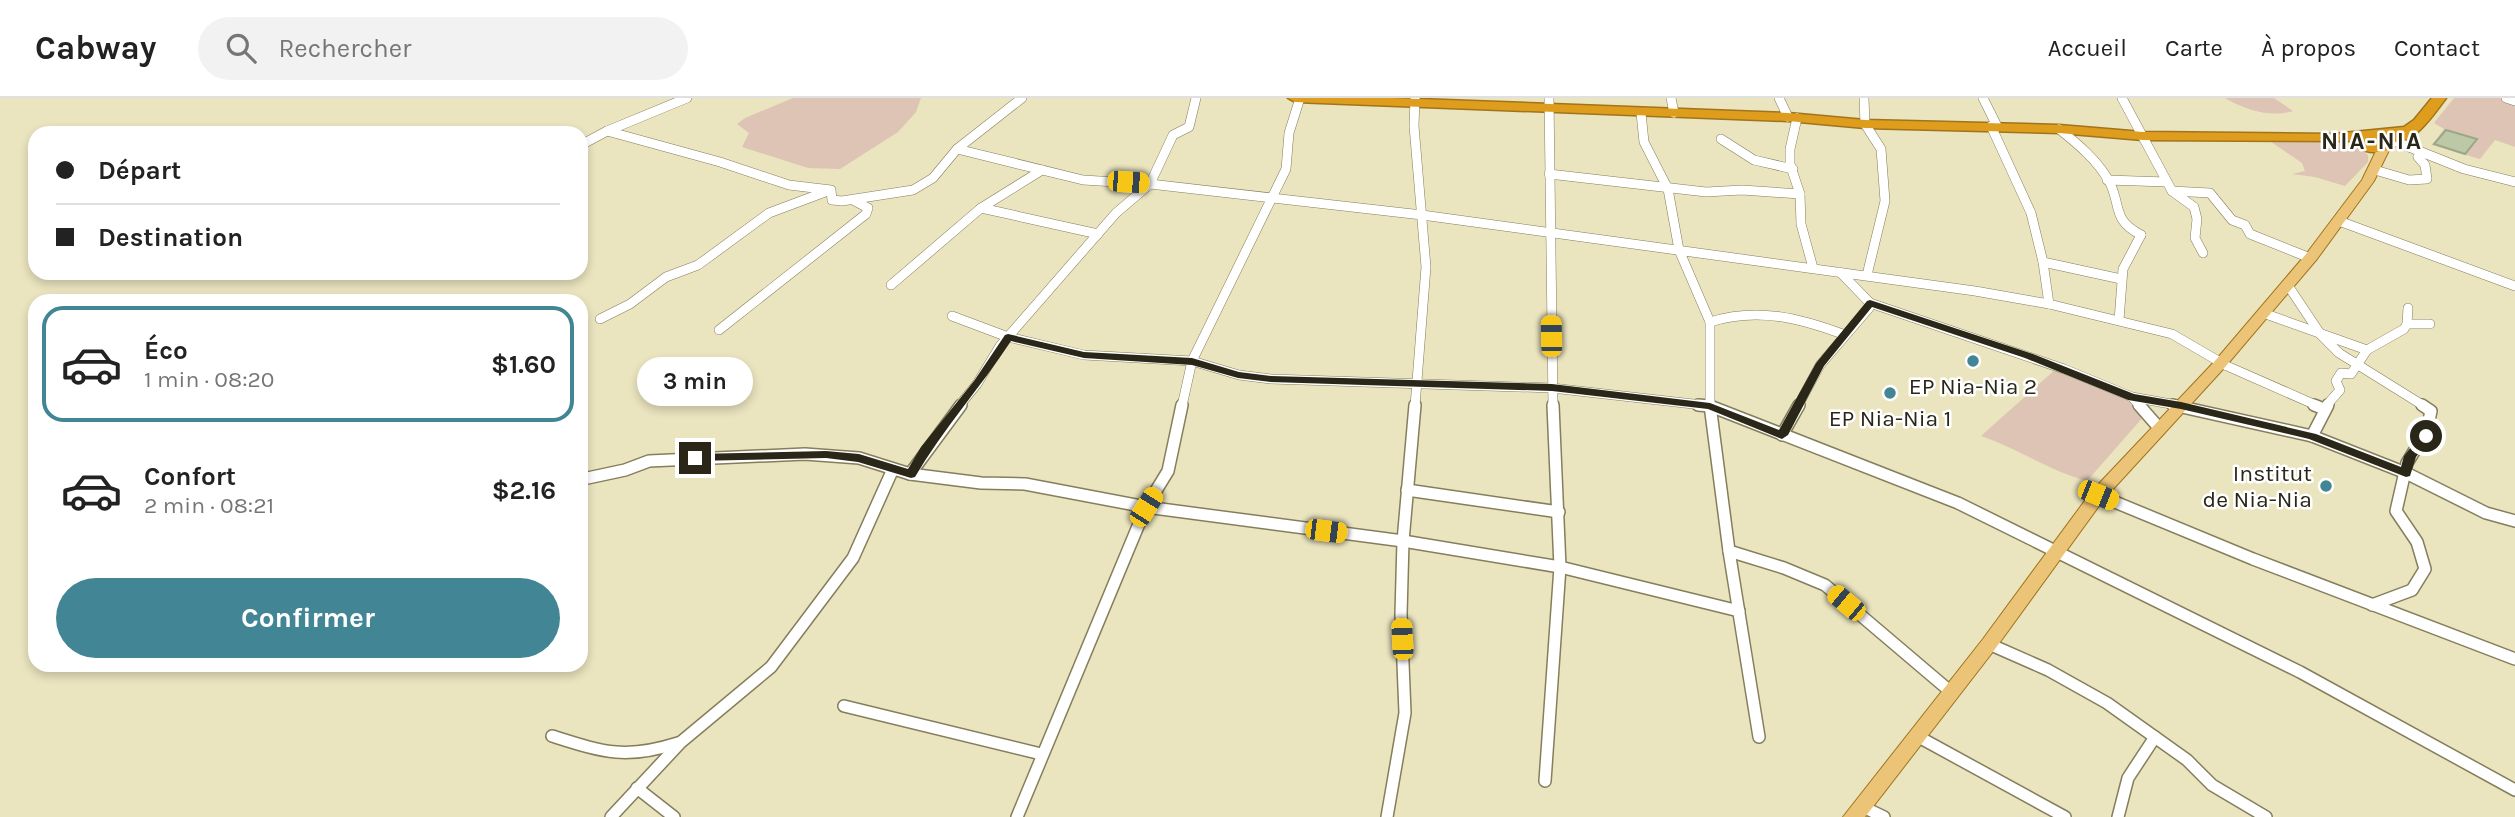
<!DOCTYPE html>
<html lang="fr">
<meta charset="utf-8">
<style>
:root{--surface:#fff;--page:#f2f2f2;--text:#222;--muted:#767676;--line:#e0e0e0;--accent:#428595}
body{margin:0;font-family:Karla,sans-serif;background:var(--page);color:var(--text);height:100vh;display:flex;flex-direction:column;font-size:26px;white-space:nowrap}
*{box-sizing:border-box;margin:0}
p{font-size:23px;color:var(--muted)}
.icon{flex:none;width:38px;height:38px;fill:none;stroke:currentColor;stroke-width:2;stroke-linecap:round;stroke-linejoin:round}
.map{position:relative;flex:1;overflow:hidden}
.panel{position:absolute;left:28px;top:196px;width:560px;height:378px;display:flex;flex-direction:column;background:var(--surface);border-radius:21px;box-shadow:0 4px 10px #0003}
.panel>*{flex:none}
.guide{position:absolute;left:28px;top:28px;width:560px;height:154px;border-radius:21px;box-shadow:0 4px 10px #0003;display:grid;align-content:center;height:154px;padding:0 28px;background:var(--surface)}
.end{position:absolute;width:32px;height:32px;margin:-16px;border:9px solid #2a2719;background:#fff;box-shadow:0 0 0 4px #fff}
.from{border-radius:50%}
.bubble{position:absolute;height:49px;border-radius:24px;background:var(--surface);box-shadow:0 4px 10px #0003;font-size:23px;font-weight:700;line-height:49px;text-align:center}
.car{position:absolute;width:21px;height:42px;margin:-21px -10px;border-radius:9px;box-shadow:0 0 5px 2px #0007;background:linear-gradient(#f5c518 24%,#345 0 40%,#f5c518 0 76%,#345 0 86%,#f5c518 0)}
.guide b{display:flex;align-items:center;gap:24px;height:66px;font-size:26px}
.guide b+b{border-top:2px solid var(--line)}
.guide i{width:18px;height:18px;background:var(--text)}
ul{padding:12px 0 0;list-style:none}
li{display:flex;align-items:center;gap:21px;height:116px;margin:0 14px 10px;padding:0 14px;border:4px solid transparent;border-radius:21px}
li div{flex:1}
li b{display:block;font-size:26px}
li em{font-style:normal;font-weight:700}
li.current{border-color:var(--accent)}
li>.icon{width:63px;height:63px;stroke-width:1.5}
.button{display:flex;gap:14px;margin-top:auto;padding:14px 28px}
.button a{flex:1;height:80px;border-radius:42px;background:var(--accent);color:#fff;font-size:28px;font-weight:700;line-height:80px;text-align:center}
header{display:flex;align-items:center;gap:42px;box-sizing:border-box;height:98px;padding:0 35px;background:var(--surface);border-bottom:2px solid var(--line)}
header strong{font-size:33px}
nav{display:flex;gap:38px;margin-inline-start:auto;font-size:24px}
.search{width:490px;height:63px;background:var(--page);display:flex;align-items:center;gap:18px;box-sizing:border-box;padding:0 24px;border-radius:38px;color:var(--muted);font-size:26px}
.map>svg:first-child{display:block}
</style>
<header>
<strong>Cabway</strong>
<div class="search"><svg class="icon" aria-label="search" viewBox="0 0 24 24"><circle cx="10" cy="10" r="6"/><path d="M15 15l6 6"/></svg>Rechercher</div>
<nav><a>Accueil</a><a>Carte</a><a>À propos</a><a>Contact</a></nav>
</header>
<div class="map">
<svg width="2515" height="719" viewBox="0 0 2515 719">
<rect width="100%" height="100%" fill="#eae4bf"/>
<g fill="#ddc4b4">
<path d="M793 0H921L916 14 898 34 840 71 808 70 742 49 749 35 737 26 745 20Z"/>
<path d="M2225 0H2274L2293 13C2270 20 2246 12 2225 0Z"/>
<path d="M2454 0H2501L2515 4V49L2495 42 2480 61 2432 47 2444 31 2434 25Z"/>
<path d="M2270 43C2298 40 2344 38 2368 57V64L2345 88 2315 79 2292 76 2305 73 2302 65Z"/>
<path d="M2057 270 2128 300 2144 318 2087 383C2050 373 2017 350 1981 338Z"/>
</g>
<path fill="#bcc8a6" stroke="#9ca786" stroke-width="2" d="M2446 32 2477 41 2465 56 2434 46Z"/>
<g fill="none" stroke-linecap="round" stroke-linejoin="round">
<g stroke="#847e5c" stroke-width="10">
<g id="street-far1">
<path d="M1415 0 1414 28 1426 169 1415 308"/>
<path d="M1549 0 1553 308"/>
<path d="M1671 0 1674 15"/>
<path d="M1779 0 1788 19"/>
<path d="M1864 0 1865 26 1881 51 1885 103 1867 177"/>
<path d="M1983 0 1997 28"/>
<path d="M2122 0 2172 93 2194 109 2197 121 2195 140 2203 155"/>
<path d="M2506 0 2515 3"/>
<path d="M1641 15 1644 44 1668 91 1679 152 1710 224V308"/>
<path d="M1797 20 1790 51V66L1800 96 1801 126 1813 170"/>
<path d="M1991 28 2031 115 2043 164 2049 206"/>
<path d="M2059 31C2078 46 2097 62 2109 83 2122 108 2111 121 2141 137"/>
<path d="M607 33 720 64 789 87 831 92 832 102 842 103 913 92 933 80 957 51 1022 0"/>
<path d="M1721 41 1754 62 1793 71"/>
<path d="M2394 43 2464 71 2515 84"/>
<path d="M581 47 607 33 687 0"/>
<path d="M957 51 1083 82 1150 86 1422 117 1975 193 2049 206 2172 236 2227 268 2318 308"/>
<path d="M2375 72 2409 82 2427 81 2425 67 2418 59 2422 55"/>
<path d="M1549 76 1706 94 1742 92 1800 96"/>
<path d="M2107 82 2167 84"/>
<path d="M2172 93 2210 95 2232 122 2245 127 2250 136 2310 160"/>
<path d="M981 110 1098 136"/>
<path d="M2339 123 2515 188"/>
<path d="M2043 164 2121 181"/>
<path d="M2287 186 2321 237 2339 255 2424 308"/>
<path d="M891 187 981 110 1042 72"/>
<path d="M1870 205 2064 271 2132 299 2182 308"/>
<path d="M2263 215 2367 252 2351 276 2341 275 2336 283 2340 292 2326 308"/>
<path d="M952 218 1008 239 1084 257 1192 263 1239 277 1271 281 1552 290 1711 308"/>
<path d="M600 221 630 206 666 179 698 167 769 115 825 94"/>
<path d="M2119 222 2123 171 2141 137"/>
<path d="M1710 224C1757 209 1800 220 1845 237"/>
<path d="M2407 226 2408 210"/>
<path d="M719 232 866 116 868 110 853 102"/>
<path d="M2367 252 2404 231 2407 226H2430"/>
<path d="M2132 299 2140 308"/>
<path d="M959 308 977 286 1000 248 1116 115 1150 86 1173 37 1189 29 1196 0"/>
<path d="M1182 308 1192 263 1286 71 1289 35 1300 0"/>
<path d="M1798 308 1820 267 1869 210 1870 205 1840 174"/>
</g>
</g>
<g stroke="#847e5c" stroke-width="14">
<g id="street">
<path d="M1698 307 1710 308 1958 405 2300 574 2515 692"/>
<path d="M1710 307 1729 453 1759 639"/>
<path d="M2139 307 2160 331"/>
<path d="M2173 307 2312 338 2406 375 2486 415 2515 423"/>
<path d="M2314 307 2324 311"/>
<path d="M1782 337 1799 307"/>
<path d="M2312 338 2328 307"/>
<path d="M910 376 961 307"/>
<path d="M583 381 625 372 649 363 805 356 859 360 910 376 981 385 1025 386 1146 409 1403 443 1560 469 1739 513"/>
<path d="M1407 392 1559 414"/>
<path d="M2098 397 2253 461 2515 561"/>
<path d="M1729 453 1784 470 1825 487 1951 594"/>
<path d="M2372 507 2412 492 2425 471 2417 444 2396 413 2407 365 2427 332 2431 313 2422 307"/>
<path d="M1989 546 2048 572 2107 605 2187 662 2212 687 2266 719"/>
<path d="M844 608 1041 656"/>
<path d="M552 638C603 654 625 662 678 645"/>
<path d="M1917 638 2065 719"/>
<path d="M1545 683 1560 469 1553 307"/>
<path d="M637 690 674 719"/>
<path d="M1861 708 1884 719"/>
<path d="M611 719 681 644 771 569 853 460 893 371"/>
<path d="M1017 719 1146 409 1168 373 1182 307"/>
<path d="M1387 719 1405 615 1401 516 1403 443 1415 307"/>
<path d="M2118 719 2128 680 2155 639"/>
</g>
</g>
<g stroke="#a0741c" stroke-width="2">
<path id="primary" d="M2384 46 2390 50 2374 83 2317 161 2225 269 2104 401 1995 551 1865 719H1843L1983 541 2092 393 2215 263 2307 155 2362 82 2377 51Z"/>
</g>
<g stroke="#a0741c" stroke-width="3">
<path id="highway" d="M1288 0H1391L1788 15 1865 22 2059 27 2143 34 2333 36 2404 29 2414 22 2432 0H2446C2434 16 2414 47 2392 44L2394 48 2392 51C2378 56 2360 56 2352 43L2143 42 2059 35 1865 30 1788 23 1295 4Z"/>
</g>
<use href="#street-far1" stroke="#fff" stroke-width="9"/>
<use href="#street" stroke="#fff" stroke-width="11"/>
<use href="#primary" fill="#ecc478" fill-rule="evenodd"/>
<use href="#highway" fill="#df9d1e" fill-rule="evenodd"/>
</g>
<path fill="#2a2719" d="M1870 202 2033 256 2134 296 2181 304 2316 336 2401 369 2404 358 2422 335 2432 338 2416 359 2410 378 2406 379 2309 341 2181 311 2128 302 2025 260 1872 209 1824 268 1788 337 1782 341 1708 311 1552 293 1271 284 1238 280 1192 267 1084 260 1011 243C981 289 943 331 915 379L911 380 858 364 826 360 695 363 689 360 695 356 826 353 859 356 908 371 921 349 974 283 1005 237 1008 236 1084 254 1192 260 1239 274 1271 278 1552 286 1710 305 1779 332 1816 265 1867 203Z"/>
<g fill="#428595" stroke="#fff" stroke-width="2.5">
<circle cx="1973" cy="263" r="7"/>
<circle cx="1890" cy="295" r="7"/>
<circle cx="2326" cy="388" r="7"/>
</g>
<g text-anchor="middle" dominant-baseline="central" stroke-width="5" stroke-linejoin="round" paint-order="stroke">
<g font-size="23" fill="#2a2719" stroke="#fff">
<text x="1973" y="288">EP Nia-Nia 2</text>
<text x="1890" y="320">EP Nia-Nia 1</text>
<text x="2312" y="375" text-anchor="end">Institut<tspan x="2312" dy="26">de Nia-Nia</tspan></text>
</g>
<g font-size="24" font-weight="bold" letter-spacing="2" fill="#2a2719" stroke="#fff">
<text x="2372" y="43">NIA-NIA</text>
</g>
</g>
</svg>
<i class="end from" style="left:2426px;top:338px"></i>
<i class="end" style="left:695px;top:360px"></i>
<div class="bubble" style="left:637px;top:259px;width:116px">3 min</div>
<i class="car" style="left:1128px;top:84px;rotate:94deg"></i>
<i class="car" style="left:1551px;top:238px;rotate:359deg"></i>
<i class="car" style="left:2098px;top:397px;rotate:112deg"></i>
<i class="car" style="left:1146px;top:409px;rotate:32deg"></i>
<i class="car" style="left:1326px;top:433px;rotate:97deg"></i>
<i class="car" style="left:1846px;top:505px;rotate:310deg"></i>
<i class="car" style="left:1402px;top:541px;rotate:357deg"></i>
<div class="guide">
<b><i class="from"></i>Départ</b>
<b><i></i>Destination</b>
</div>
<section class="panel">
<ul>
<li class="current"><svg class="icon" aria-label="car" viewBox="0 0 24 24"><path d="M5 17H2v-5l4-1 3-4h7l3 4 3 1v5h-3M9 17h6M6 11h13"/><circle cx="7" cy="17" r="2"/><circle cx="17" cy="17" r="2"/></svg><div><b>Éco</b><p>1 min · 08:20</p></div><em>$1.60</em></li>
<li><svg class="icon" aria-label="car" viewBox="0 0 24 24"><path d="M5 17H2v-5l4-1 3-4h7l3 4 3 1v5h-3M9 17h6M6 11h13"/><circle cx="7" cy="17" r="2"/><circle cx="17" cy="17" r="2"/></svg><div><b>Confort</b><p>2 min · 08:21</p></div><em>$2.16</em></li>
</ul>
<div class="button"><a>Confirmer</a></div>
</section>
</div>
